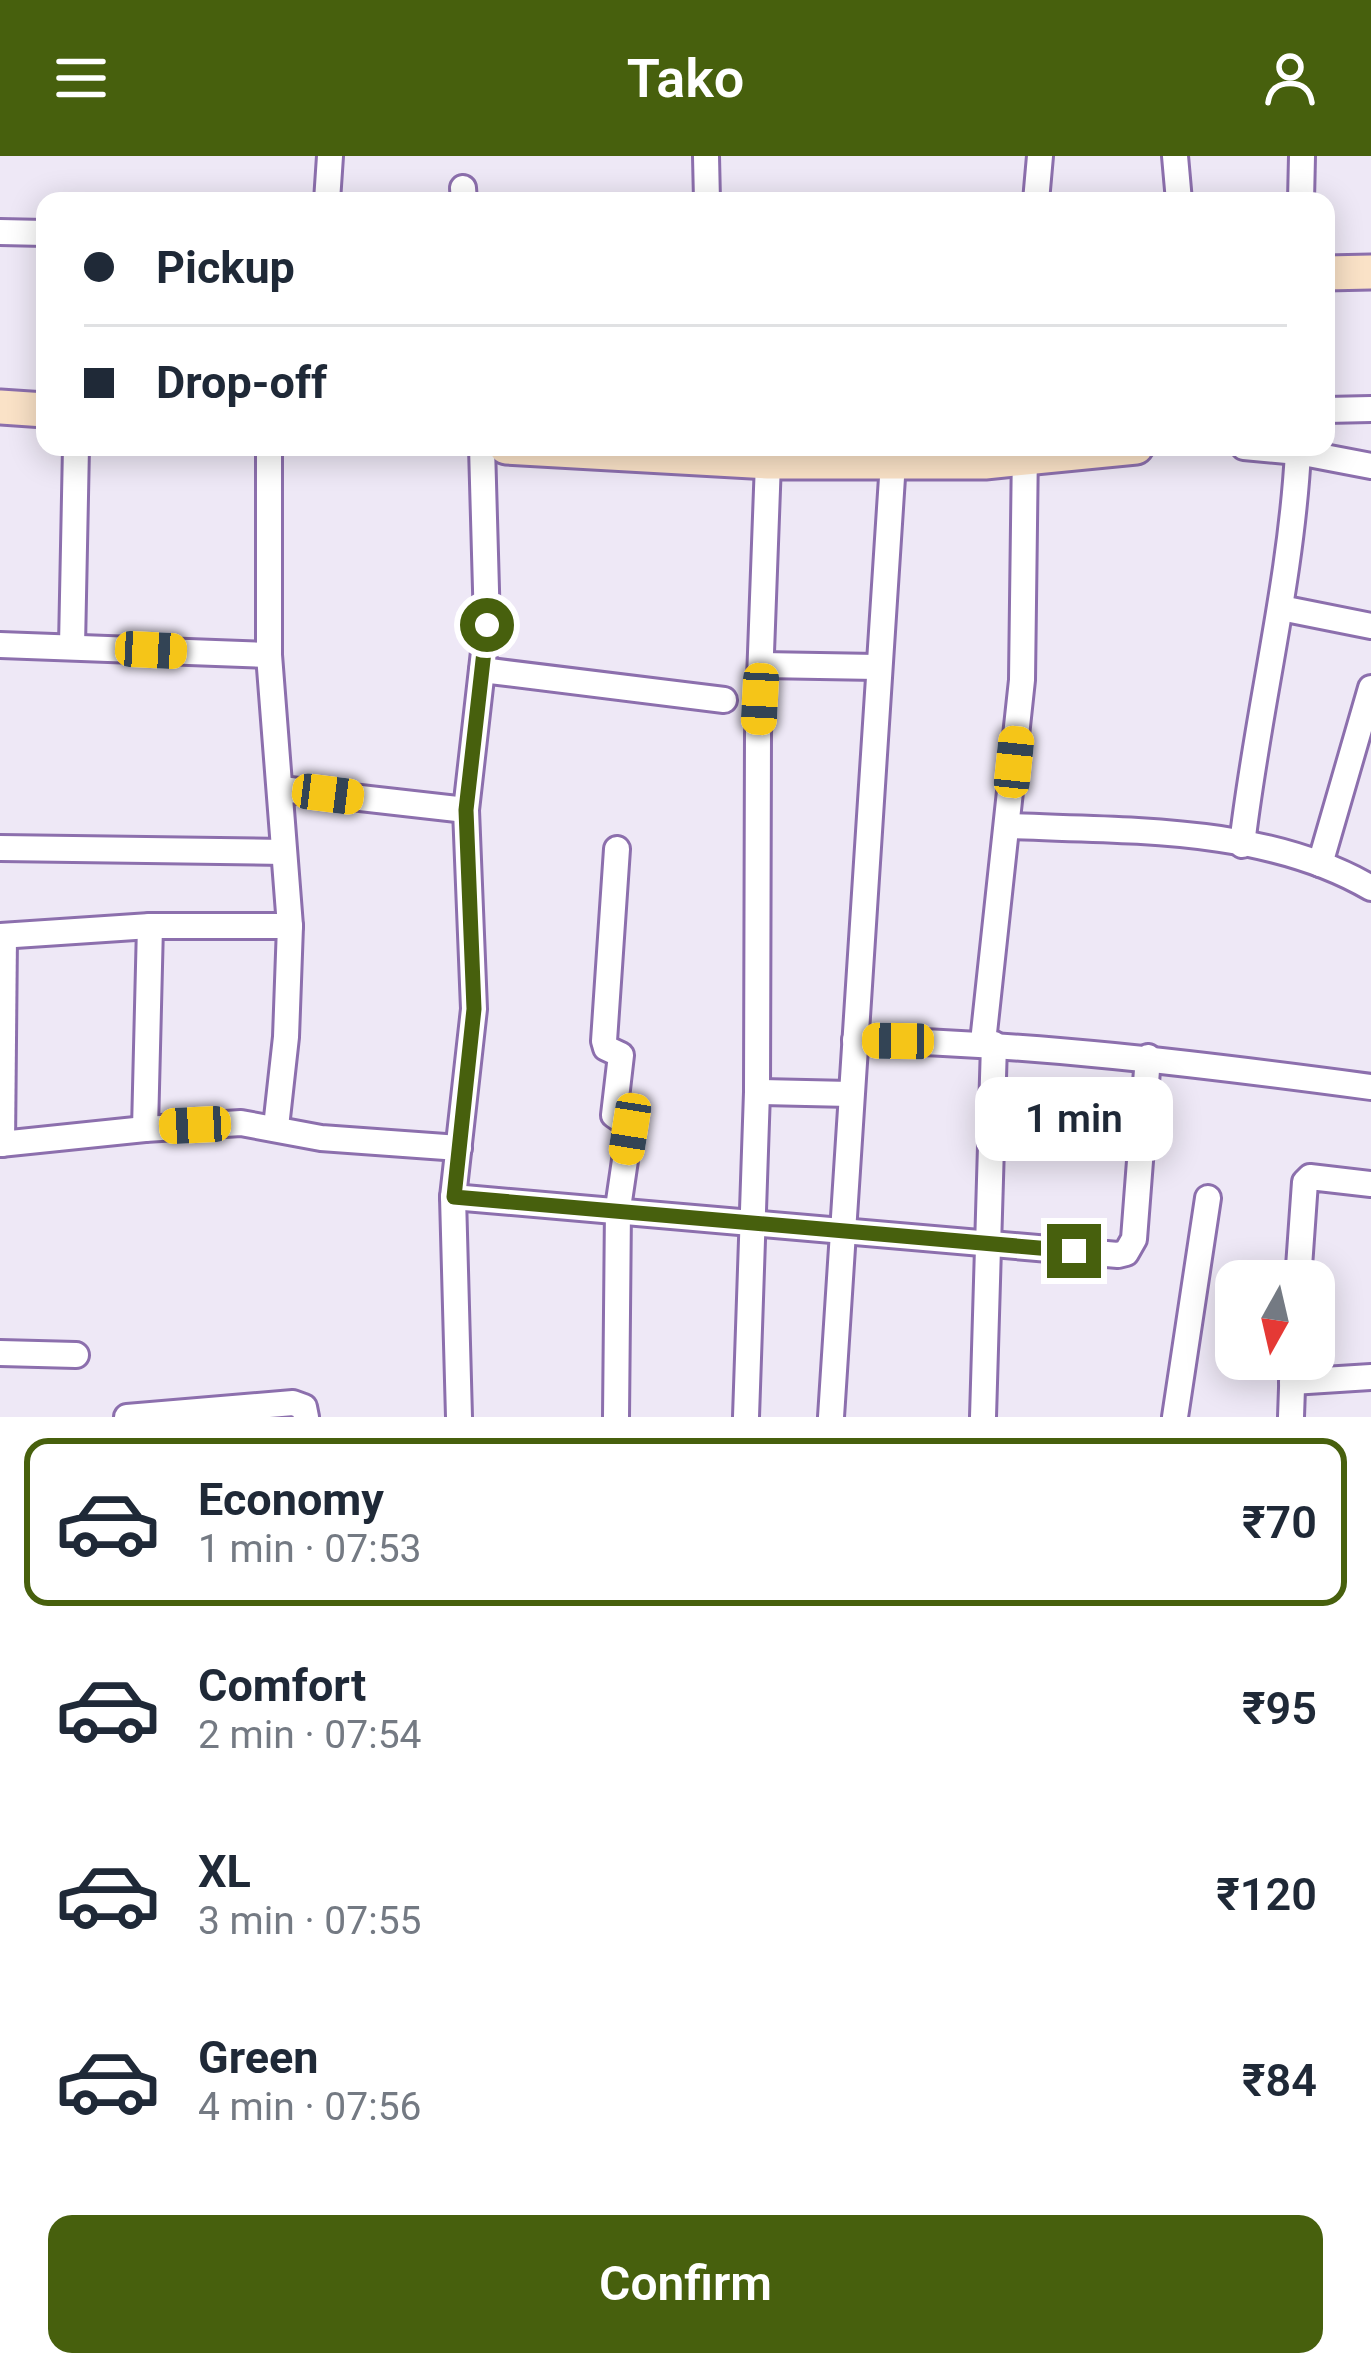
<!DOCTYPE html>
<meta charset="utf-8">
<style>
:root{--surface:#fff;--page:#f2f2f3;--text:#1f2937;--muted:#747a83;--line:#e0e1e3;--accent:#47600d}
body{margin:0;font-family:Roboto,sans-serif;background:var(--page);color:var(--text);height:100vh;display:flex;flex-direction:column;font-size:45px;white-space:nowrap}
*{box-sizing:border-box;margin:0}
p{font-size:39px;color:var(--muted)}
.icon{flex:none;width:66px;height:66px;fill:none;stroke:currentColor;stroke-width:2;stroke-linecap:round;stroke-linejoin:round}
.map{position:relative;height:1261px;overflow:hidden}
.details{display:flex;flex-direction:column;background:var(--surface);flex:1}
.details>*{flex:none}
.top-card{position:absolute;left:36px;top:36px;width:1299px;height:264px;border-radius:24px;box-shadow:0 6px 30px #0003;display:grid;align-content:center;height:264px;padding:0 48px;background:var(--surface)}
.needle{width:78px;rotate:188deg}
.fabs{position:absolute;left:1215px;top:1104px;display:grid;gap:24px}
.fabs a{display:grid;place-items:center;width:120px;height:120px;border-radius:24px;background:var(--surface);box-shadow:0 6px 30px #0003;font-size:60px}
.end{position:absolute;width:54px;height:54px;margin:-27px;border:15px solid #47600d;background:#fff;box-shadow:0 0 0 6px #fff}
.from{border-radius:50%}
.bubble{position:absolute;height:84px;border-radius:24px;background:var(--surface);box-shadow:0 6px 30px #0003;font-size:39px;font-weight:600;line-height:84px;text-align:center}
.car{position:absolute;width:36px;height:72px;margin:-36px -18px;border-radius:15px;box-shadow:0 0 9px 3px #0007;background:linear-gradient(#f5c518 24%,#345 0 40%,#f5c518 0 76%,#345 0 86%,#f5c518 0)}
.top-card b{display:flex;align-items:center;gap:42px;height:114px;font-size:45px}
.top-card b+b{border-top:3px solid var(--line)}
.top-card i{width:30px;height:30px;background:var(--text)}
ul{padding:21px 0 0;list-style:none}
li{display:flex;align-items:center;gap:36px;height:168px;margin:0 24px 18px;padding:0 24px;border:6px solid transparent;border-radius:24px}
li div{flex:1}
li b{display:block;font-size:45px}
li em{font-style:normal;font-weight:600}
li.on{border-color:var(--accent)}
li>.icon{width:108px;height:108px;stroke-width:1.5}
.action{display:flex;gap:24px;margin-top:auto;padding:24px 48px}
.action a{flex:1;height:138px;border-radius:24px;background:var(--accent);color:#fff;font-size:48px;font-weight:600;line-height:138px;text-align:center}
header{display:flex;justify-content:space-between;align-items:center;height:156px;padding:0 48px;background:var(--accent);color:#fff;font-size:54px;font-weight:600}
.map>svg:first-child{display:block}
</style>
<header><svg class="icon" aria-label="menu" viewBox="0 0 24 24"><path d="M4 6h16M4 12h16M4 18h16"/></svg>Tako<svg class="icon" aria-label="person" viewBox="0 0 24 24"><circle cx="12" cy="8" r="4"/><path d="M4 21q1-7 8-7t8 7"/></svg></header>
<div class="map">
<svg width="1371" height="1261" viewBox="0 0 1371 1261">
<rect width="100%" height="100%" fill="#eee8f6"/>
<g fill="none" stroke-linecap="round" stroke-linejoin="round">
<g stroke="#8c6fad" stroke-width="30">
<g id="street">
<path d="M706 0 707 45"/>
<path d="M1175 0 1179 45"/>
<path d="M463 32 464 45"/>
<path d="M327 45 330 0"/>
<path d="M1036 45 1040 0"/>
<path d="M1301 45 1302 0"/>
<path d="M0 76 45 77"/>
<path d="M1326 254 1371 253"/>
<path d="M269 291V499L290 770 286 881 276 971"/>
<path d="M1244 291 1298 296 1371 310"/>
<path d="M1281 452 1371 470"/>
<path d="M0 489 269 499"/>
<path d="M72 490 76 291"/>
<path d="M762 509 877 511"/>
<path d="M482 514 724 544"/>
<path d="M281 633 466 654"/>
<path d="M1007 670C1127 675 1265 670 1371 732"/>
<path d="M1242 689C1257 557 1291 428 1298 296"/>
<path d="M0 692 284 696"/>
<path d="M1320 708 1371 532"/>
<path d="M0 780 150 770H290"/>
<path d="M855 884C1029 887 1199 908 1371 931"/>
<path d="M983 886 1022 524 1025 291"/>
<path d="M757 936 850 938"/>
<path d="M145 973 150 770"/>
<path d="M0 988 145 973 241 967 321 982 459 992"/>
<path d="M2 988 4 780"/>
<path d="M453 1041 1118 1099 1126 1097 1134 1083 1148 901"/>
<path d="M1298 1125 1305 1026 1310 1021 1371 1028"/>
<path d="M0 1197 76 1199"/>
<path d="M1292 1226 1371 1221"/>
<path d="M127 1261 293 1247 304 1251 306 1261"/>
<path d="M459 1261 453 1041 474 853 466 654 487 469 482 291"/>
<path d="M616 1261 618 1052 630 970 614 959 621 899 606 892 604 885 617 693"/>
<path d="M746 1261 757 936 758 578 768 306"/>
<path d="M831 1261 893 306"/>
<path d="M983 1261 994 888"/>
<path d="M1175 1261 1208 1042"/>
<path d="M1291 1261 1293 1203"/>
</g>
</g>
<g stroke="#8c6fad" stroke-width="39">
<g id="secondary">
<path d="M1326 117 1371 116"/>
<path d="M0 251 45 254"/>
<path d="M506 291 768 306H985L1136 291"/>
</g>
</g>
<use href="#street" stroke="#fff" stroke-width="24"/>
<use href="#secondary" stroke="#fae2c7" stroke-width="33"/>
</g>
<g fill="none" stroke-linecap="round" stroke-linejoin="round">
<path stroke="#47600d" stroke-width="15" d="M487 469 466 654 474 853 454 1041 1074 1095"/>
</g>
</svg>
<div class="fabs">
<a><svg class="needle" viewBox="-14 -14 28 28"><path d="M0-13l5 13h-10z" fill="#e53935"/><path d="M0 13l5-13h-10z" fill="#747a83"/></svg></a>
</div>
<i class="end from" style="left:487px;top:469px"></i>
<i class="end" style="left:1074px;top:1095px"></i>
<div class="bubble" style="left:975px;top:921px;width:198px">1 min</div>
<i class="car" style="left:151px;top:494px;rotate:93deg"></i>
<i class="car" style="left:760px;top:543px;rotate:183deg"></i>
<i class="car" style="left:1014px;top:606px;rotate:6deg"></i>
<i class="car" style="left:328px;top:638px;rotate:97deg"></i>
<i class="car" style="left:898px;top:885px;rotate:271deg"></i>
<i class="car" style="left:195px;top:969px;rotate:267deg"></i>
<i class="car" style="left:630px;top:973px;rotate:189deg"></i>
<div class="top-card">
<b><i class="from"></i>Pickup</b>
<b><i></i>Drop-off</b>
</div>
</div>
<section class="details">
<ul>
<li class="on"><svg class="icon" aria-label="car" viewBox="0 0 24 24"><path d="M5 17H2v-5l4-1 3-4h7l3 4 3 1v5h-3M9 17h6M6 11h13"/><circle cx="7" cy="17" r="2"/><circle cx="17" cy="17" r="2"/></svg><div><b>Economy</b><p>1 min · 07:53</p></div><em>₹70</em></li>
<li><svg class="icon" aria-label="car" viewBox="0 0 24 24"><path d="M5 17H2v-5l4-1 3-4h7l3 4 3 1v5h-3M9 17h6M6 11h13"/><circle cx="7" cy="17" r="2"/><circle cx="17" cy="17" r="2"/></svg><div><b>Comfort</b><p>2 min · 07:54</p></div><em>₹95</em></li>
<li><svg class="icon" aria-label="car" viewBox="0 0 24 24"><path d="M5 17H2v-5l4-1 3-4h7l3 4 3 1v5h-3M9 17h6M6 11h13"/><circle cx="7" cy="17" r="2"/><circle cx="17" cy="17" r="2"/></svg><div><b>XL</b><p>3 min · 07:55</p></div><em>₹120</em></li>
<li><svg class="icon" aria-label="car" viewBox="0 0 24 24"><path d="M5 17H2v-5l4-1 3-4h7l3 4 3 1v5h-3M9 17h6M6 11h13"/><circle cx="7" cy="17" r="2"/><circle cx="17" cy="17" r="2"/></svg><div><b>Green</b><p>4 min · 07:56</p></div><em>₹84</em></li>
</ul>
<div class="action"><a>Confirm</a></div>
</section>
